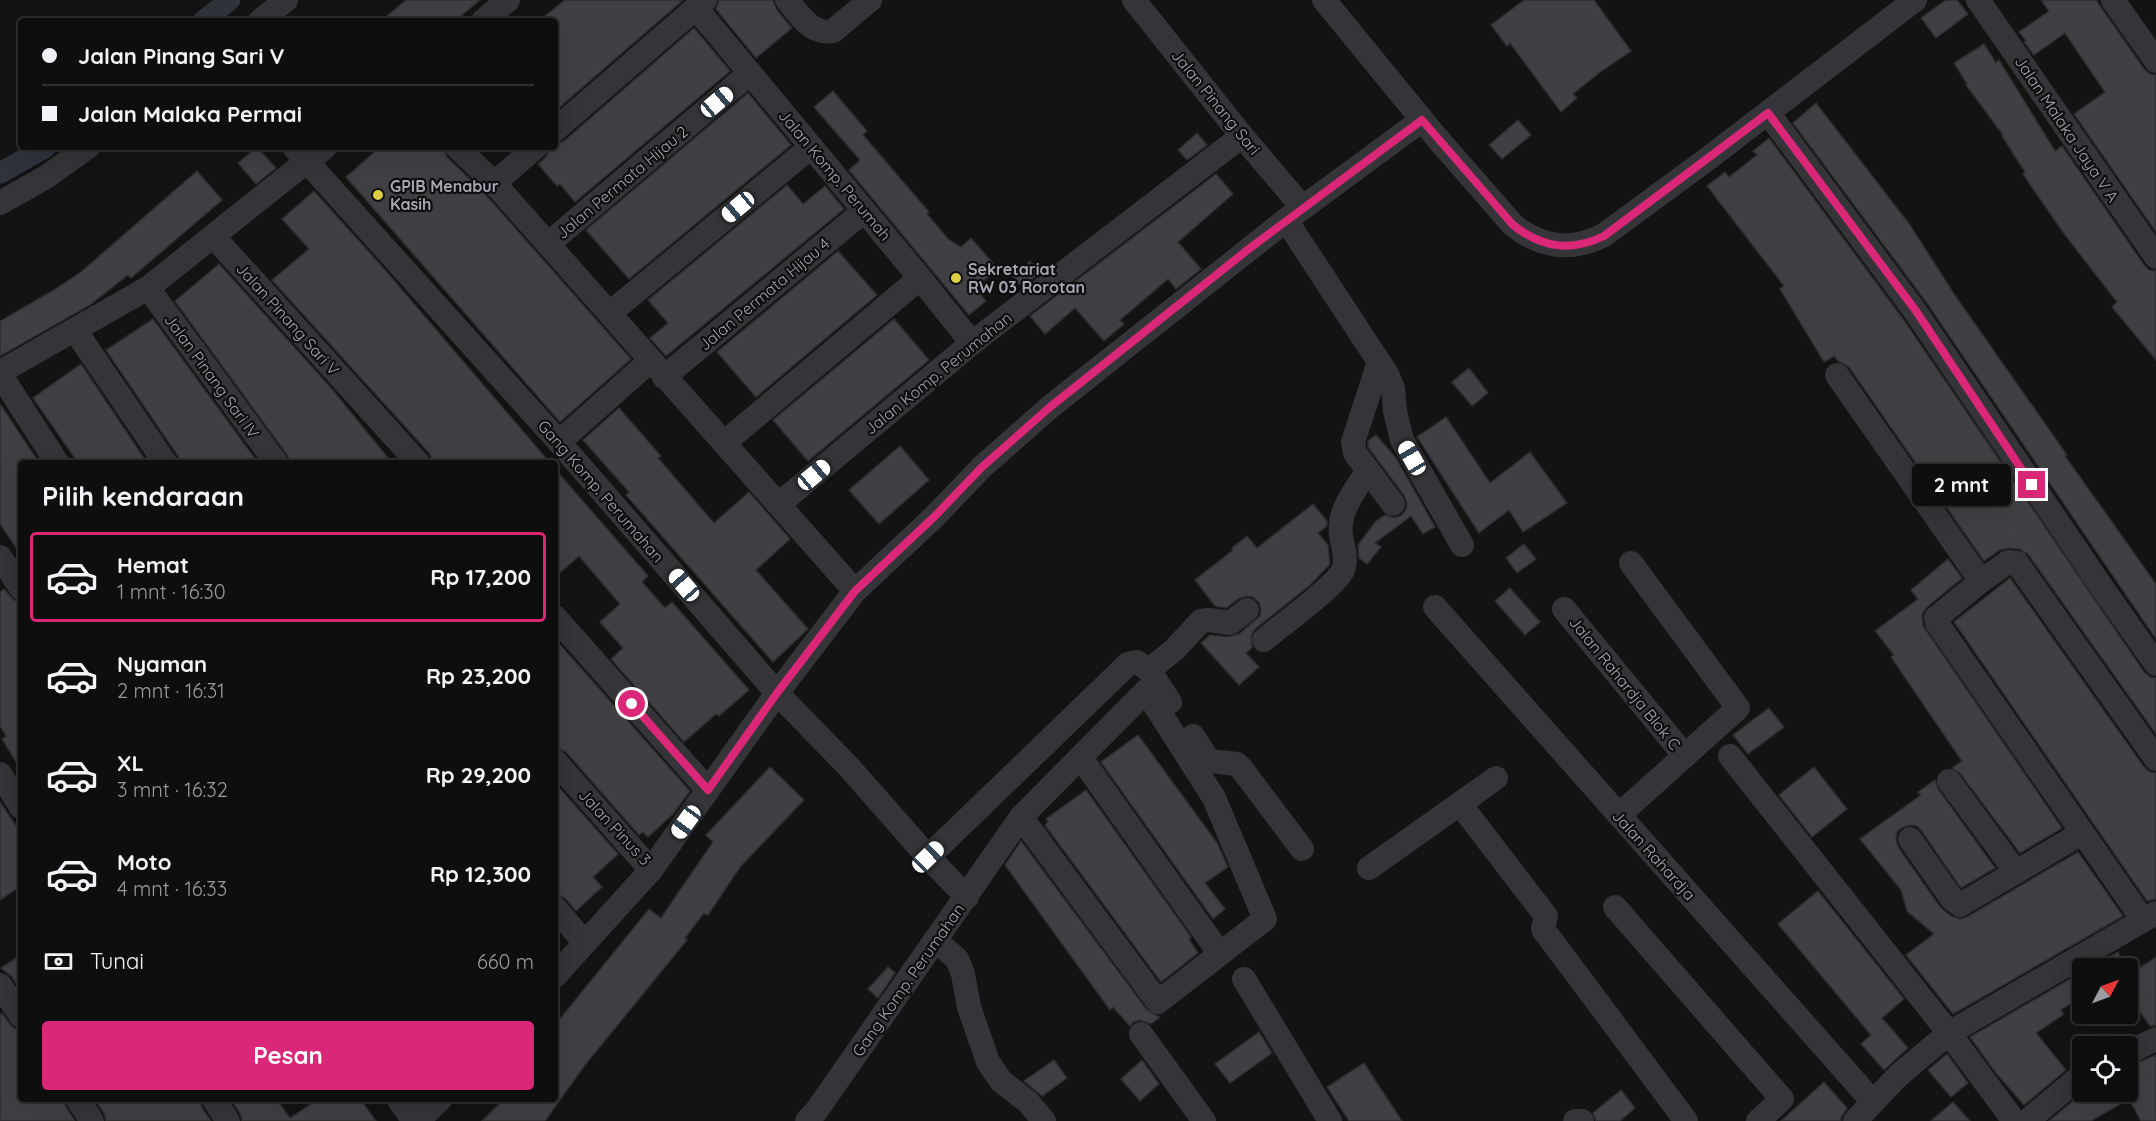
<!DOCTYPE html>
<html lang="id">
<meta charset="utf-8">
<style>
:root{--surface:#0e0e0f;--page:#171718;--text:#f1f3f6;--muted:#9b9c9e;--line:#2e2e2f;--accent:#db2777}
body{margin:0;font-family:Quicksand,sans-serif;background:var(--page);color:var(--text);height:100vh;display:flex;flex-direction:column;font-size:22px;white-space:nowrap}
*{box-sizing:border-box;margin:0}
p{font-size:20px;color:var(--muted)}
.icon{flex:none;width:33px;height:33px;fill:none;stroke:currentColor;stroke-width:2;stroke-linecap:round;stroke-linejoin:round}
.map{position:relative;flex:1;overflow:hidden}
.panel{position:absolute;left:18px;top:460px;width:540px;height:642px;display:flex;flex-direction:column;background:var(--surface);border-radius:6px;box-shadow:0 6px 24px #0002,0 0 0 2px var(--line)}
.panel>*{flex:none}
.top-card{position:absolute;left:18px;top:18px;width:540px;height:132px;border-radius:6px;box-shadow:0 6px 24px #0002,0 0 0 2px var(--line);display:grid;align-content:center;height:132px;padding:0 24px;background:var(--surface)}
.needle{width:39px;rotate:49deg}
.fabs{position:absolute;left:2072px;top:958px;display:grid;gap:12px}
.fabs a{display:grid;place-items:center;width:66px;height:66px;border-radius:6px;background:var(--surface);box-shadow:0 6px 24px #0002,0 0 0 2px var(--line);font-size:30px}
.end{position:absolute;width:27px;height:27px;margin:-14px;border:8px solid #db2777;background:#fff;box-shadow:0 0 0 3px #fff}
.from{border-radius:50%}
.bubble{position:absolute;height:42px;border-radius:6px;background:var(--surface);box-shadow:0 6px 24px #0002,0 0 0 2px var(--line);font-size:20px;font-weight:700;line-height:42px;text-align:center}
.car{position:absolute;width:18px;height:36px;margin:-18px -9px;border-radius:8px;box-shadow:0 0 4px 2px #0007;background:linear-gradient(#fff 24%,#345 0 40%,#fff 0 76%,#345 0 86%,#fff 0)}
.top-card b{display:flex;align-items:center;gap:21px;height:57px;font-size:22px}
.top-card b+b{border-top:2px solid var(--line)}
.top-card i{width:15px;height:15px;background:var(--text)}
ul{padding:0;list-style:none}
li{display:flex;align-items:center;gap:18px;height:90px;margin:0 12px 9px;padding:0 12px;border:3px solid transparent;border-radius:6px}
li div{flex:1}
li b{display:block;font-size:22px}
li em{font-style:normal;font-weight:700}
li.on{border-color:var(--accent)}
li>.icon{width:54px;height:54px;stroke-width:1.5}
h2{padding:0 24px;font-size:27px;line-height:72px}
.pay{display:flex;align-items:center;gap:15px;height:66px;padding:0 24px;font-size:22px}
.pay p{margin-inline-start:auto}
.primary-button{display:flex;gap:12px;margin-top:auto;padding:12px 24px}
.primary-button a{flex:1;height:69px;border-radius:6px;background:var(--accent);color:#fff;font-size:24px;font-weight:700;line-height:69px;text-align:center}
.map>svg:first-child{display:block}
</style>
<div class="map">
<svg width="2156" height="1121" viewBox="0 0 2156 1121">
<rect width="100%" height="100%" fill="#131314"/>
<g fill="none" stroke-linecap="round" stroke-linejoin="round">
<g stroke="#2e333c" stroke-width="21">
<path d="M203 21 230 0"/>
<path d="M0 173 46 147"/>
</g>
</g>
<g fill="#404044" stroke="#2e2d30" stroke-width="1.5">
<path d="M406 0H480L455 21H381Z"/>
<path d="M565 0H683L555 111V21H539Z"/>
<path d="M719 0H773L776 9 792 28 756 58 716 9Z"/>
<path d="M1524 0H1594L1631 51 1599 73 1573 94 1577 98 1561 112 1510 43 1507 46 1491 25Z"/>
<path d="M1946 0H1957L1968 14 1936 38 1921 18Z"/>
<path d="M2041 0H2096L2144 69 2150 74 2156 75V232L2074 114 2105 92 2065 33 2034 55 2024 42 2026 41 2019 32 2049 11Z"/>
<path d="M694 28 730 71 575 202 560 184 557 186 538 164 546 157 550 147H555V144L564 141Z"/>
<path d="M1984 44 1996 63 1999 60 2055 151 2062 146 2144 265 2149 270 2156 271V360L2112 307 2117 302 2062 231 2023 174 2025 172 2002 136 2003 135 1966 85 1967 84 1954 63Z"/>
<path d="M833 91 867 131 863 135 929 212 927 214 949 240 961 247 971 238 998 269 975 288 986 301 969 315 849 170 860 160 814 107Z"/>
<path d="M748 93 791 145 629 279 586 230Z"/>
<path d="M1816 103 1910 225 1954 294 2067 455 2065 456 2156 584V639L1927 303 1793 123Z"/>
<path d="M1518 120 1531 135 1502 159 1489 145Z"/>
<path d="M1197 133 1207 145 1187 160 1178 150Z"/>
<path d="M1769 138 1903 319 2144 672 2150 677 2156 678V734L2028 554 2019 549 2009 548 2000 550 1984 561 1849 367 1838 361 1834 356 1824 362 1780 289 1784 286 1707 186 1725 172 1729 177 1757 155 1753 151Z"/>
<path d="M257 147 276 168 256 184 238 163Z"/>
<path d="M380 147H443L447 157 484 193 631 359 560 422 346 177Z"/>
<path d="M197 171 222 200 131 278 128 275 90 305 0 356V321L54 290 81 272Z"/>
<path d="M1216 174 1233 194 1178 242 1201 269 1176 289 1168 279 1120 320 1124 324 1104 341 1075 308 1045 334 1030 316Z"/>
<path d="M787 185 803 204 825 186 844 209 666 356 650 338 668 323 648 300Z"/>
<path d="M314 191 386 271 551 464H433L430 454 272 280 309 249 282 219Z"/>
<path d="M838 251 877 295 756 397 717 352Z"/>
<path d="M1030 261 1040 273 1022 287 1013 277Z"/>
<path d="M219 264 331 388 393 464H291L288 456 175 301Z"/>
<path d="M153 319 259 464H180L178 456 106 350Z"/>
<path d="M894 319 929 360 808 461 773 420Z"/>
<path d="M81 364 148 464H79L33 398Z"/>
<path d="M1469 368 1488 393 1472 406 1452 382Z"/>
<path d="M0 404 40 464H21V555L0 524Z"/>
<path d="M619 408 661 456 658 458 714 523 749 492 790 539 756 570 808 629 773 662 626 495 629 492 583 440Z"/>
<path d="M1446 417 1490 483 1530 452 1567 503 1523 532 1509 510 1479 533 1417 437Z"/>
<path d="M1376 435 1396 458 1435 527 1423 534 1411 516 1375 543 1381 547 1367 564 1359 558 1358 545 1376 521 1385 515 1394 518 1401 516 1406 510 1407 503 1404 495 1368 447V441Z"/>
<path d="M900 446 929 480 879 524 849 490Z"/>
<path d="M555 469 648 576 642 582 665 608 672 602 749 690 719 716 716 714 684 742 611 659 623 648 600 622 620 604 579 556 555 577Z"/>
<path d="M1313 504 1327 521V526L1318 533 1328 545 1330 564 1310 585 1255 629 1251 636 1252 648 1246 653 1259 667 1239 685 1201 643 1210 635 1228 637 1239 634 1260 616 1261 609 1259 602 1253 597 1246 596 1238 599 1226 608 1215 606 1195 580 1233 550 1232 548 1247 536 1257 548Z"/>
<path d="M1524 544 1536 559 1517 573 1506 558Z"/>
<path d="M1948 559 1962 578 1927 607 1922 614 1923 626 2062 828 2020 853 1960 773 1952 768 1962 761 1891 657 1894 655 1875 631 1918 599 1911 590Z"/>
<path d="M2010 578 2144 767 2150 772 2156 773V899L2147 901 1954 622Z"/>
<path d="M1510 588 1540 622 1525 635 1495 601Z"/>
<path d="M4 589 14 600 21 602V770L2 739 6 736 0 726V592Z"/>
<path d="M555 639 690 791 673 814 648 837 643 832 639 835 566 752 555 747Z"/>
<path d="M1769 708 1784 727 1748 754 1733 735Z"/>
<path d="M1138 735 1217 843 1228 867 1205 883 1225 909 1213 919 1101 762Z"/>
<path d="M770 767 804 800 740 867 708 915 704 913 685 938 687 940 585 1065 545 1121H482L503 1100H555V1025L649 909 661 918 713 842 706 835Z"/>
<path d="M1814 767 1847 809 1812 837 1779 795Z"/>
<path d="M1935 780 1938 789 1995 868 1961 888 1921 830 1917 826 1909 825 1901 828 1897 832 1896 840 1898 847 1940 907 1951 916 1960 919 1967 917 2078 852 2123 916 1953 1014 1906 955 1934 934 1907 911 1901 890 1860 839 1921 795 1918 792Z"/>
<path d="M555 783 618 854 593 877 602 887 576 911 565 898 555 894Z"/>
<path d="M1086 790 1191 937 1189 939 1198 953 1161 982 1045 825 1048 822 1046 819Z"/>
<path d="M0 802 21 833V886L0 900Z"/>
<path d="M1021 841 1147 1010 1160 1017 1151 1024 1140 1020 1133 1022 1130 1026 1113 1007 1110 1010 1005 865Z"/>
<path d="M1818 891 1904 999 1882 1018 1908 1048 1884 1070 1861 1044 1871 1035 1778 924Z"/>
<path d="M2118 952 2127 969H2088Z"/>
<path d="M21 955V991L12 977 1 968Z"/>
<path d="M2156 957V1025L2150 1026 2127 994V976Z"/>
<path d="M888 967 895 973 878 998 868 989Z"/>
<path d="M2082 972V996L2061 1010 2064 1014 2036 1033 2066 1070 2024 1105 1996 1073 1970 1037Z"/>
<path d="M2 1013 10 1024 14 1028 21 1030V1100H64L66 1107 75 1121H0V1015Z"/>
<path d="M1259 1032 1272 1053 1230 1083 1215 1064Z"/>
<path d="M1947 1054 1968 1083 1951 1097 1928 1070Z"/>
<path d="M2156 1055V1121H2141L2129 1099 2091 1121H2049L2084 1092H2127V1067Z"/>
<path d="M1054 1060 1067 1078 1042 1096 1024 1081Z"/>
<path d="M1142 1060 1159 1084 1140 1101 1121 1079Z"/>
<path d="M1364 1063 1375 1080 1402 1121H1349L1327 1087Z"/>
<path d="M1824 1082 1847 1108 1841 1117V1121H1781Z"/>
<path d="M1621 1090 1635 1108 1620 1121H1596L1593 1113Z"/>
<path d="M95 1100H200L202 1108 211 1121H106L104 1113Z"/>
<path d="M231 1100H277L290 1118 317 1100H361L376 1121H242L240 1113Z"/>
<path d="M1953 1102 1970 1121H1931Z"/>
</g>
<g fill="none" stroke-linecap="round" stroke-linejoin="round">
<g stroke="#353539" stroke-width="24">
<path d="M787 0C800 15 811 35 833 31L870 0"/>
<path d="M1134 0 1242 136 1303 208"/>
<path d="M1324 0 1437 138 1513 225C1542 248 1571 252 1604 235L1710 157 1915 0"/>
<path d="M1978 0 2156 257"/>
<path d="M2113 0 2156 61"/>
<path d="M696 8 920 278 972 343"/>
<path d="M260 21 286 0"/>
<path d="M483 21 508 0"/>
<path d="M1768 113 1915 311 2103 589 2156 664"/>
<path d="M555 130 705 0"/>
<path d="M294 147 559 442 777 693 848 766 928 857 967 897"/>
<path d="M457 147 494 183 855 591"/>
<path d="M494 183 536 147"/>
<path d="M0 203 46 177 88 147"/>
<path d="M1286 220 1387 374 1393 388 1395 411 1402 440 1462 545"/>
<path d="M213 236 325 147"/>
<path d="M548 244 750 73"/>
<path d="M148 288 277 464"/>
<path d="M610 313 811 147"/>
<path d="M75 330 166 464"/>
<path d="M1379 362 1353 442 1355 453 1393 504"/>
<path d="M0 372 148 288 213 236 419 464"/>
<path d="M0 374 58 464"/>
<path d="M1837 375 1981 581"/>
<path d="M664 377 864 211"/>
<path d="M559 442 650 361"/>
<path d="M724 443 920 278"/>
<path d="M779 504 972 343 1242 136"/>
<path d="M0 557 21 588"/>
<path d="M1435 607 1873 1102"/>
<path d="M1564 609 1685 756"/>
<path d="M555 617 708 790"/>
<path d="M1264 640C1280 626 1336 586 1343 570 1348 558 1342 546 1341 534 1338 510 1355 491 1367 472"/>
<path d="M1149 670 1174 650 1201 621 1209 620 1230 623 1247 610"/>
<path d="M1193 736 1209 761 1237 764 1241 768 1302 849"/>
<path d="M1730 756 1949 1033 2014 1121"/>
<path d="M1081 758 1220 954"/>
<path d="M555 761 651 870"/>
<path d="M0 774 21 807"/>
<path d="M1949 781 2016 872"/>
<path d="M1460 804 1546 916 1543 929 1686 1121"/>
<path d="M1619 815 1738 708 1631 563"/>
<path d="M1910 839 1952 899 1960 905 2082 833"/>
<path d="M928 857 1128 664 1137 662 1149 670 1170 702"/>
<path d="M1369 868 1496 778"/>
<path d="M1615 907 1782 1099 1758 1121"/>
<path d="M555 908 585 943"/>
<path d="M2143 920 1937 623 1936 618 1981 581 2008 562 2017 563 2156 759"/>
<path d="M935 940 957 959 963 974 969 1007 988 1062 1001 1081 1028 1102 1044 1121"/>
<path d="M555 976 651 870 777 693 855 591 934 517 982 467 1050 407 1286 220 1422 120"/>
<path d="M1244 979 1330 1121"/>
<path d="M0 985 21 1016"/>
<path d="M1141 1034 1204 1121"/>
<path d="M2127 1053 2156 1039"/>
<path d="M78 1100 92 1121"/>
<path d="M214 1100 228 1121"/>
<path d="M399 1100 414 1121"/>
<path d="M417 1121 440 1100"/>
<path d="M807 1121 817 1110 1021 817 1146 691 1214 798 1265 919 1158 1002 1021 817"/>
<path d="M1575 1121H1582"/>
<path d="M1855 1121 1899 1075 1949 1033 2156 913"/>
<path d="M2027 1121 2082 1075"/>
</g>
</g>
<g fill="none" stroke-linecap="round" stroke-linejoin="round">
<path stroke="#db2777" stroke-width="8" d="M632 704 708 790 777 693 855 591 934 517 982 467 1050 407 1250 248 1422 120 1513 225C1542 248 1571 252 1604 236L1768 113 1916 311 2032 485"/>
</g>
<g fill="#dece42" stroke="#0e0e0f" stroke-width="2">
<circle cx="378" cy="195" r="6"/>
<circle cx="956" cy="278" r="6"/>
</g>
<g text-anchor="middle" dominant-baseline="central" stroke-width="4.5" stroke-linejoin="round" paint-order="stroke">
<g font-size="16" fill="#a6a7b3" stroke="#0e0e0f">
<text transform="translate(1216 102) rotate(51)">Jalan Pinang Sari</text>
<text transform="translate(2067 129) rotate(56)">Jalan Malaka Jaya V A</text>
<text transform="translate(835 175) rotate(50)">Jalan Komp. Perumah</text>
<text transform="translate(622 182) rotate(-40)">Jalan Permata Hijau 2</text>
<text transform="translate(764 294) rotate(-40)">Jalan Permata Hijau 4</text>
<text transform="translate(288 319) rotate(48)">Jalan Pinang Sari V</text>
<text transform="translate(938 373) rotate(-39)">Jalan Komp. Perumahan</text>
<text transform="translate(212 376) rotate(54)">Jalan Pinang Sari IV</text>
<text transform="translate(601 491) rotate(49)">Gang Komp. Perumahan</text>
<text transform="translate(1625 683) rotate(51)">Jalan Rahardja Blok C</text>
<text transform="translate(615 827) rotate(47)">Jalan Pinus 3</text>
<text transform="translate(1654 855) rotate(48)">Jalan Rahardja</text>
<text transform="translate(908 980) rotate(-55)">Gang Komp. Perumahan</text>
</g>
<g font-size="16" font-weight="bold" fill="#a6a7b3" stroke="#0e0e0f" text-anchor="start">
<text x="390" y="186">GPIB Menabur<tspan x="390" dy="18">Kasih</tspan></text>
<text x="968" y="269">Sekretariat<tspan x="968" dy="18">RW 03 Rorotan</tspan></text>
</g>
</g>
</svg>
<div class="fabs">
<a><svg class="needle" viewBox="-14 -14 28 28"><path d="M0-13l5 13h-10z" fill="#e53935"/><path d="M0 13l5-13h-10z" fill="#9b9c9e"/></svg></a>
<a><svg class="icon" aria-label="locate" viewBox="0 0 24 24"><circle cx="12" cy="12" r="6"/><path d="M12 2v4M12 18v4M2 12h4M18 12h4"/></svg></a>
</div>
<i class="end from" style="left:632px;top:704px"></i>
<i class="end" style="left:2032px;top:485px"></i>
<div class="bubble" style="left:1912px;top:464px;width:99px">2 mnt</div>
<i class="car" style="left:717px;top:102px;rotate:50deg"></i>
<i class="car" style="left:738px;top:207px;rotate:230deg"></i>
<i class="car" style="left:1412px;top:458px;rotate:330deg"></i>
<i class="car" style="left:814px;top:475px;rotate:50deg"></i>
<i class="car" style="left:684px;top:585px;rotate:319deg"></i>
<i class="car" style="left:686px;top:822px;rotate:216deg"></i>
<i class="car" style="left:928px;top:857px;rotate:46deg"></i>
<div class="top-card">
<b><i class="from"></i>Jalan Pinang Sari V</b>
<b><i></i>Jalan Malaka Permai</b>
</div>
<section class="panel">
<h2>Pilih kendaraan</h2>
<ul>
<li class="on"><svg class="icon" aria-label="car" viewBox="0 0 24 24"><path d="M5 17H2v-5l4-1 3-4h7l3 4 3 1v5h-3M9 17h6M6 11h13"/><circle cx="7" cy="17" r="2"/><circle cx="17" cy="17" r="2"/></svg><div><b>Hemat</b><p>1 mnt · 16:30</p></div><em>Rp 17,200</em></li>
<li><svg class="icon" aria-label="car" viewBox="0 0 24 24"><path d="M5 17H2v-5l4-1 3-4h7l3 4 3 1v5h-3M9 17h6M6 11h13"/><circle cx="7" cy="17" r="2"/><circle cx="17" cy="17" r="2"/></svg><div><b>Nyaman</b><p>2 mnt · 16:31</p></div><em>Rp 23,200</em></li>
<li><svg class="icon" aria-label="car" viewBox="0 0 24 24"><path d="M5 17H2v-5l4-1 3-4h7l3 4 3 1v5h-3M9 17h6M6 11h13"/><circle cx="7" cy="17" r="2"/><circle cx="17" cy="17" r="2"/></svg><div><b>XL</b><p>3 mnt · 16:32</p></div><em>Rp 29,200</em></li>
<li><svg class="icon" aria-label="car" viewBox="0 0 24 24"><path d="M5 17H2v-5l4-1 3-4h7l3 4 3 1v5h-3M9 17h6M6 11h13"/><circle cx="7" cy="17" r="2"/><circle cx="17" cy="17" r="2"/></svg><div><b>Moto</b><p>4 mnt · 16:33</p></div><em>Rp 12,300</em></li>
</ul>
<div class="pay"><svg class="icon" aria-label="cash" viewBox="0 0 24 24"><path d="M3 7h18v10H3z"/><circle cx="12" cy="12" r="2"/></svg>Tunai<p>660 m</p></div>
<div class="primary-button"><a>Pesan</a></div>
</section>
</div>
